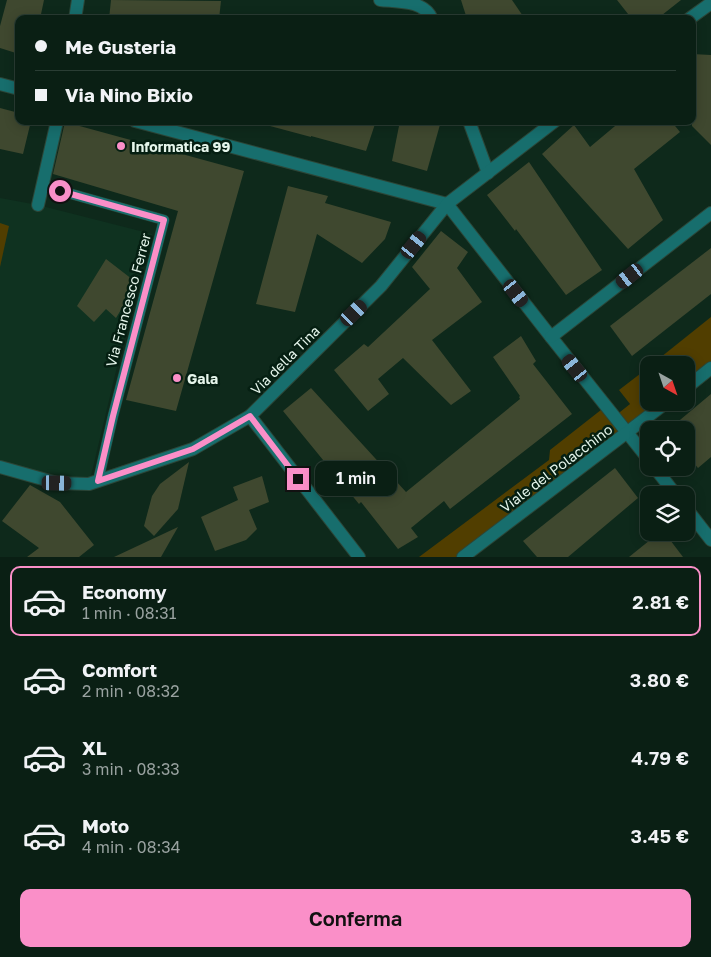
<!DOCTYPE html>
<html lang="it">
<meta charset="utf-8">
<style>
:root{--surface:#0a1f14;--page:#13271d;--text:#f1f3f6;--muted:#99a2a0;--line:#2a3d34;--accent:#fa8fc8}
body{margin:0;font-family:"Golos Text",sans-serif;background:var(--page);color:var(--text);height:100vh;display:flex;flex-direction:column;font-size:19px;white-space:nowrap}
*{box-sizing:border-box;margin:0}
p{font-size:16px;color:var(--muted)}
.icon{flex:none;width:28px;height:28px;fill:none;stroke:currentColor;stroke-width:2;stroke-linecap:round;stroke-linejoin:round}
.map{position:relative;height:557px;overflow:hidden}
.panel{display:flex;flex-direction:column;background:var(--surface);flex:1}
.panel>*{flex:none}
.guide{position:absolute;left:15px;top:15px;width:681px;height:110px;border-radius:10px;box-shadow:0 2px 12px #0003,0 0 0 1px var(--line);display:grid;align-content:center;height:110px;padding:0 20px;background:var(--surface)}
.needle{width:32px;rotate:140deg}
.buttons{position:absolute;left:640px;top:356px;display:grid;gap:10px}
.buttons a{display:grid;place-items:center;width:55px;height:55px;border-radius:10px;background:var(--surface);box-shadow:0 2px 12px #0003,0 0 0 1px var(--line);font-size:25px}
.end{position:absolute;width:22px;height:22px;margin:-11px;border:6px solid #fa8fc8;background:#111;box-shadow:0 0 0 2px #111}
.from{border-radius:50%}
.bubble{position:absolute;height:35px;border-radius:10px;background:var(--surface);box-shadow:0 2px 12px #0003,0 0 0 1px var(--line);font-size:16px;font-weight:600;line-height:35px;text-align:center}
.car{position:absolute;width:15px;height:30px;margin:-15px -8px;border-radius:6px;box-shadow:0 0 4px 1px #0007;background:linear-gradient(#222 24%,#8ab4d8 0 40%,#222 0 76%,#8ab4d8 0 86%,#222 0)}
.guide b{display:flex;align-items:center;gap:18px;height:48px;font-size:19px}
.guide b+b{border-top:1px solid var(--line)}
.guide i{width:12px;height:12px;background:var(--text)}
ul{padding:9px 0 0;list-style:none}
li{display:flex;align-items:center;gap:15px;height:70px;margin:0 10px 8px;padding:0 10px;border:2px solid transparent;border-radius:10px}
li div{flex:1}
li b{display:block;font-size:19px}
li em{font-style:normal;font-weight:600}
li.current{border-color:var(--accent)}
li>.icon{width:45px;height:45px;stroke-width:1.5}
.action{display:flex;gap:10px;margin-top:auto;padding:10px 20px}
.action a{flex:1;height:58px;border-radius:10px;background:var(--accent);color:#111;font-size:20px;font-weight:600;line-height:58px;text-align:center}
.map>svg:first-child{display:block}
</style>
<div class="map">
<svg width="711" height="557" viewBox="0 0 711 557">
<rect width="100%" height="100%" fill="#0e291b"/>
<path fill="#0f3220" d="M0 198 38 205 152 234 137 283 89 484 0 467Z"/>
<g fill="#513e00">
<path d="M0 223 9 226 0 267Z"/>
<path d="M711 317V367L686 387V365H651Z"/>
<path d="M649 367V402L667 403 463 557H419L549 460 550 450 606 406 615 416 630 404 619 390Z"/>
</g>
<g fill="#3f482f">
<path d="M7 0H44L40 19H19V54L0 48V26Z"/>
<path d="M111 0 221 1 219 19H109Z"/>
<path d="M461 0H512L525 19H467Z"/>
<path d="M617 0H681L657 19H632Z"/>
<path d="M692 54 711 55V145L692 126Z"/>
<path d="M0 108 19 113V121H31L23 154 0 149Z"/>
<path d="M270 121H376L366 151 311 136V137L270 126Z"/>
<path d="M400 121H441L427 171 392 161Z"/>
<path d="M621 121H671L680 132 634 169 663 220 628 249 542 154 574 125 590 147Z"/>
<path d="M65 122 244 171 176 411 126 400 178 211 53 174Z"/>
<path d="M529 162 602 270 566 295 516 229 515 231 487 195Z"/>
<path d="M288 186 328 196 325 203 391 222 385 239 362 263 317 234 295 312 256 304Z"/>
<path d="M441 231 468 252 457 268 482 302 432 340 471 391 451 405 403 358 378 379 389 394 368 411 334 370 364 344 368 347 430 289 412 267Z"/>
<path d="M711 248V294L632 356 610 326Z"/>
<path d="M106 259 137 283 116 318 106 309 94 322 77 306Z"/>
<path d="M521 336 536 361 533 364 572 414 450 509 444 501 411 528 418 537 398 549 361 502 359 504 283 411 311 388 406 492 520 399 519 397 520 396 493 357Z"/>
<path d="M711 394V457L698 468 686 454V430H668Z"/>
<path d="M189 462 178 509 154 536 144 526 152 496 160 484Z"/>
<path d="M615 468 638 498 568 557H537L523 541Z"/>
<path d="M262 476 269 502 249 510 257 529 246 540 215 551 201 517 238 500 233 487Z"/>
<path d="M30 485 60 502 94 545 79 557H27L39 548 2 521Z"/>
<path d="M178 527 161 557H114Z"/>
<path d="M660 532H664L683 557H629Z"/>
</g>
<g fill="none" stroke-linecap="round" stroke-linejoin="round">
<g stroke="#2c4638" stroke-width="11">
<path id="service" d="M43 186 164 220 113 416 98 481"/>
</g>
<g stroke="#2c4638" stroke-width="14">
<g id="minor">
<path d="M380 0C398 2 424 0 432 19"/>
<path d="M75 19 78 0"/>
<path d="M689 19 711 3"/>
<path d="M0 84 19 89"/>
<path d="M135 121 447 204"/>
<path d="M469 121 488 173"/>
<path d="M447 204 551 337 649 460"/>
<path d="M38 205 57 121"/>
<path d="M551 337 711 213"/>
<path d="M686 388 711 368"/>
<path d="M250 416 359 557"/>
<path d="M0 467 57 483 89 484 193 449 250 416 381 286 447 204 555 121"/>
<path d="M655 468 676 495"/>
<path d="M686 508 711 540"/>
<path d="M463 557 667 402"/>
</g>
</g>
<use href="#service" stroke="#176e6d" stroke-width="10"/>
<use href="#minor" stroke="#176e6d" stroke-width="12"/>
</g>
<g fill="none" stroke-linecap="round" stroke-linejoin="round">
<path stroke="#fa8fc8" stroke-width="6" d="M60 191 164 220 113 416 98 481 193 449 250 416 298 479"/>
</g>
<g fill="#fa8fc8" stroke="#051f12" stroke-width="2">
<circle cx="121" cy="146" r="5"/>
<circle cx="177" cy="378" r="5"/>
</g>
<g text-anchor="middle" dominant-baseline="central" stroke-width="5" stroke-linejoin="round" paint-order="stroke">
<g font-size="14" font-weight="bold" fill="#e5f5eb" stroke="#051f12" text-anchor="start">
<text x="131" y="146">Informatica 99</text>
<text x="187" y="378">Gala</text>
</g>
<g font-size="14" fill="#e5f5eb" stroke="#051f12">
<text transform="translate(128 300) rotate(-75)">Via Francesco Ferrer</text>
<text transform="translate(285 360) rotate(-45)">Via della Tina</text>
<text transform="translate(556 468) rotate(-37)">Viale del Polacchino</text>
</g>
</g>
</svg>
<div class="buttons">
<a><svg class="needle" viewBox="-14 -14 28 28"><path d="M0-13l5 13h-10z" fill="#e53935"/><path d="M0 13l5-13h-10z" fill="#99a2a0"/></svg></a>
<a><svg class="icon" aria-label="locate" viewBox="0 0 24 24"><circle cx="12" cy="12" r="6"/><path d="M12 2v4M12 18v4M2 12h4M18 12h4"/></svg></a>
<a><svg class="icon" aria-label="layers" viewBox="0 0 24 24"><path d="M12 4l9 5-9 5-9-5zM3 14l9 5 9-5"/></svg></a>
</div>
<i class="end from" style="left:60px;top:191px"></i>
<i class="end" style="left:298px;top:479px"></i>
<div class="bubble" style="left:315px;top:461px;width:82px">1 min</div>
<i class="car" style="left:414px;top:245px;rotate:39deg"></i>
<i class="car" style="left:630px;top:276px;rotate:232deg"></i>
<i class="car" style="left:516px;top:293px;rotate:143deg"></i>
<i class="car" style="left:354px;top:313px;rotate:46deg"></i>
<i class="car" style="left:575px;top:368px;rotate:321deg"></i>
<i class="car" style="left:57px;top:483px;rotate:91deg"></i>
<div class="guide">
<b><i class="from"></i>Me Gusteria</b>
<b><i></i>Via Nino Bixio</b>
</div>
</div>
<section class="panel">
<ul>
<li class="current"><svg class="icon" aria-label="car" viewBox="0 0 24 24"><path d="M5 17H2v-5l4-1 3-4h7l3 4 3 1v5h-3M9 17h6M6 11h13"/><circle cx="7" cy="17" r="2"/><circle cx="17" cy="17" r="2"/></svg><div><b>Economy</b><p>1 min · 08:31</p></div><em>2.81 €</em></li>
<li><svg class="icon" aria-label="car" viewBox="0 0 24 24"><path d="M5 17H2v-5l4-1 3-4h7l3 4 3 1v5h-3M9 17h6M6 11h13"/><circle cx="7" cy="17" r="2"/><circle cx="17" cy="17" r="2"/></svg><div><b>Comfort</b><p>2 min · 08:32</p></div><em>3.80 €</em></li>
<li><svg class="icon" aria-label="car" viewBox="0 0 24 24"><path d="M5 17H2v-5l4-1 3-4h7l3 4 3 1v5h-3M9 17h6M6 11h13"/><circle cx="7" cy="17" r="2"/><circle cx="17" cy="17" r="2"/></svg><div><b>XL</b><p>3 min · 08:33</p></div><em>4.79 €</em></li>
<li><svg class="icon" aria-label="car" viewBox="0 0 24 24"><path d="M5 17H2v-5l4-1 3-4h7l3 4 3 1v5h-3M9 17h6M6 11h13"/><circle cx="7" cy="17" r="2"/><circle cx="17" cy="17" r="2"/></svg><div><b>Moto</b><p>4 min · 08:34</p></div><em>3.45 €</em></li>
</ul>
<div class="action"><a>Conferma</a></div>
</section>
